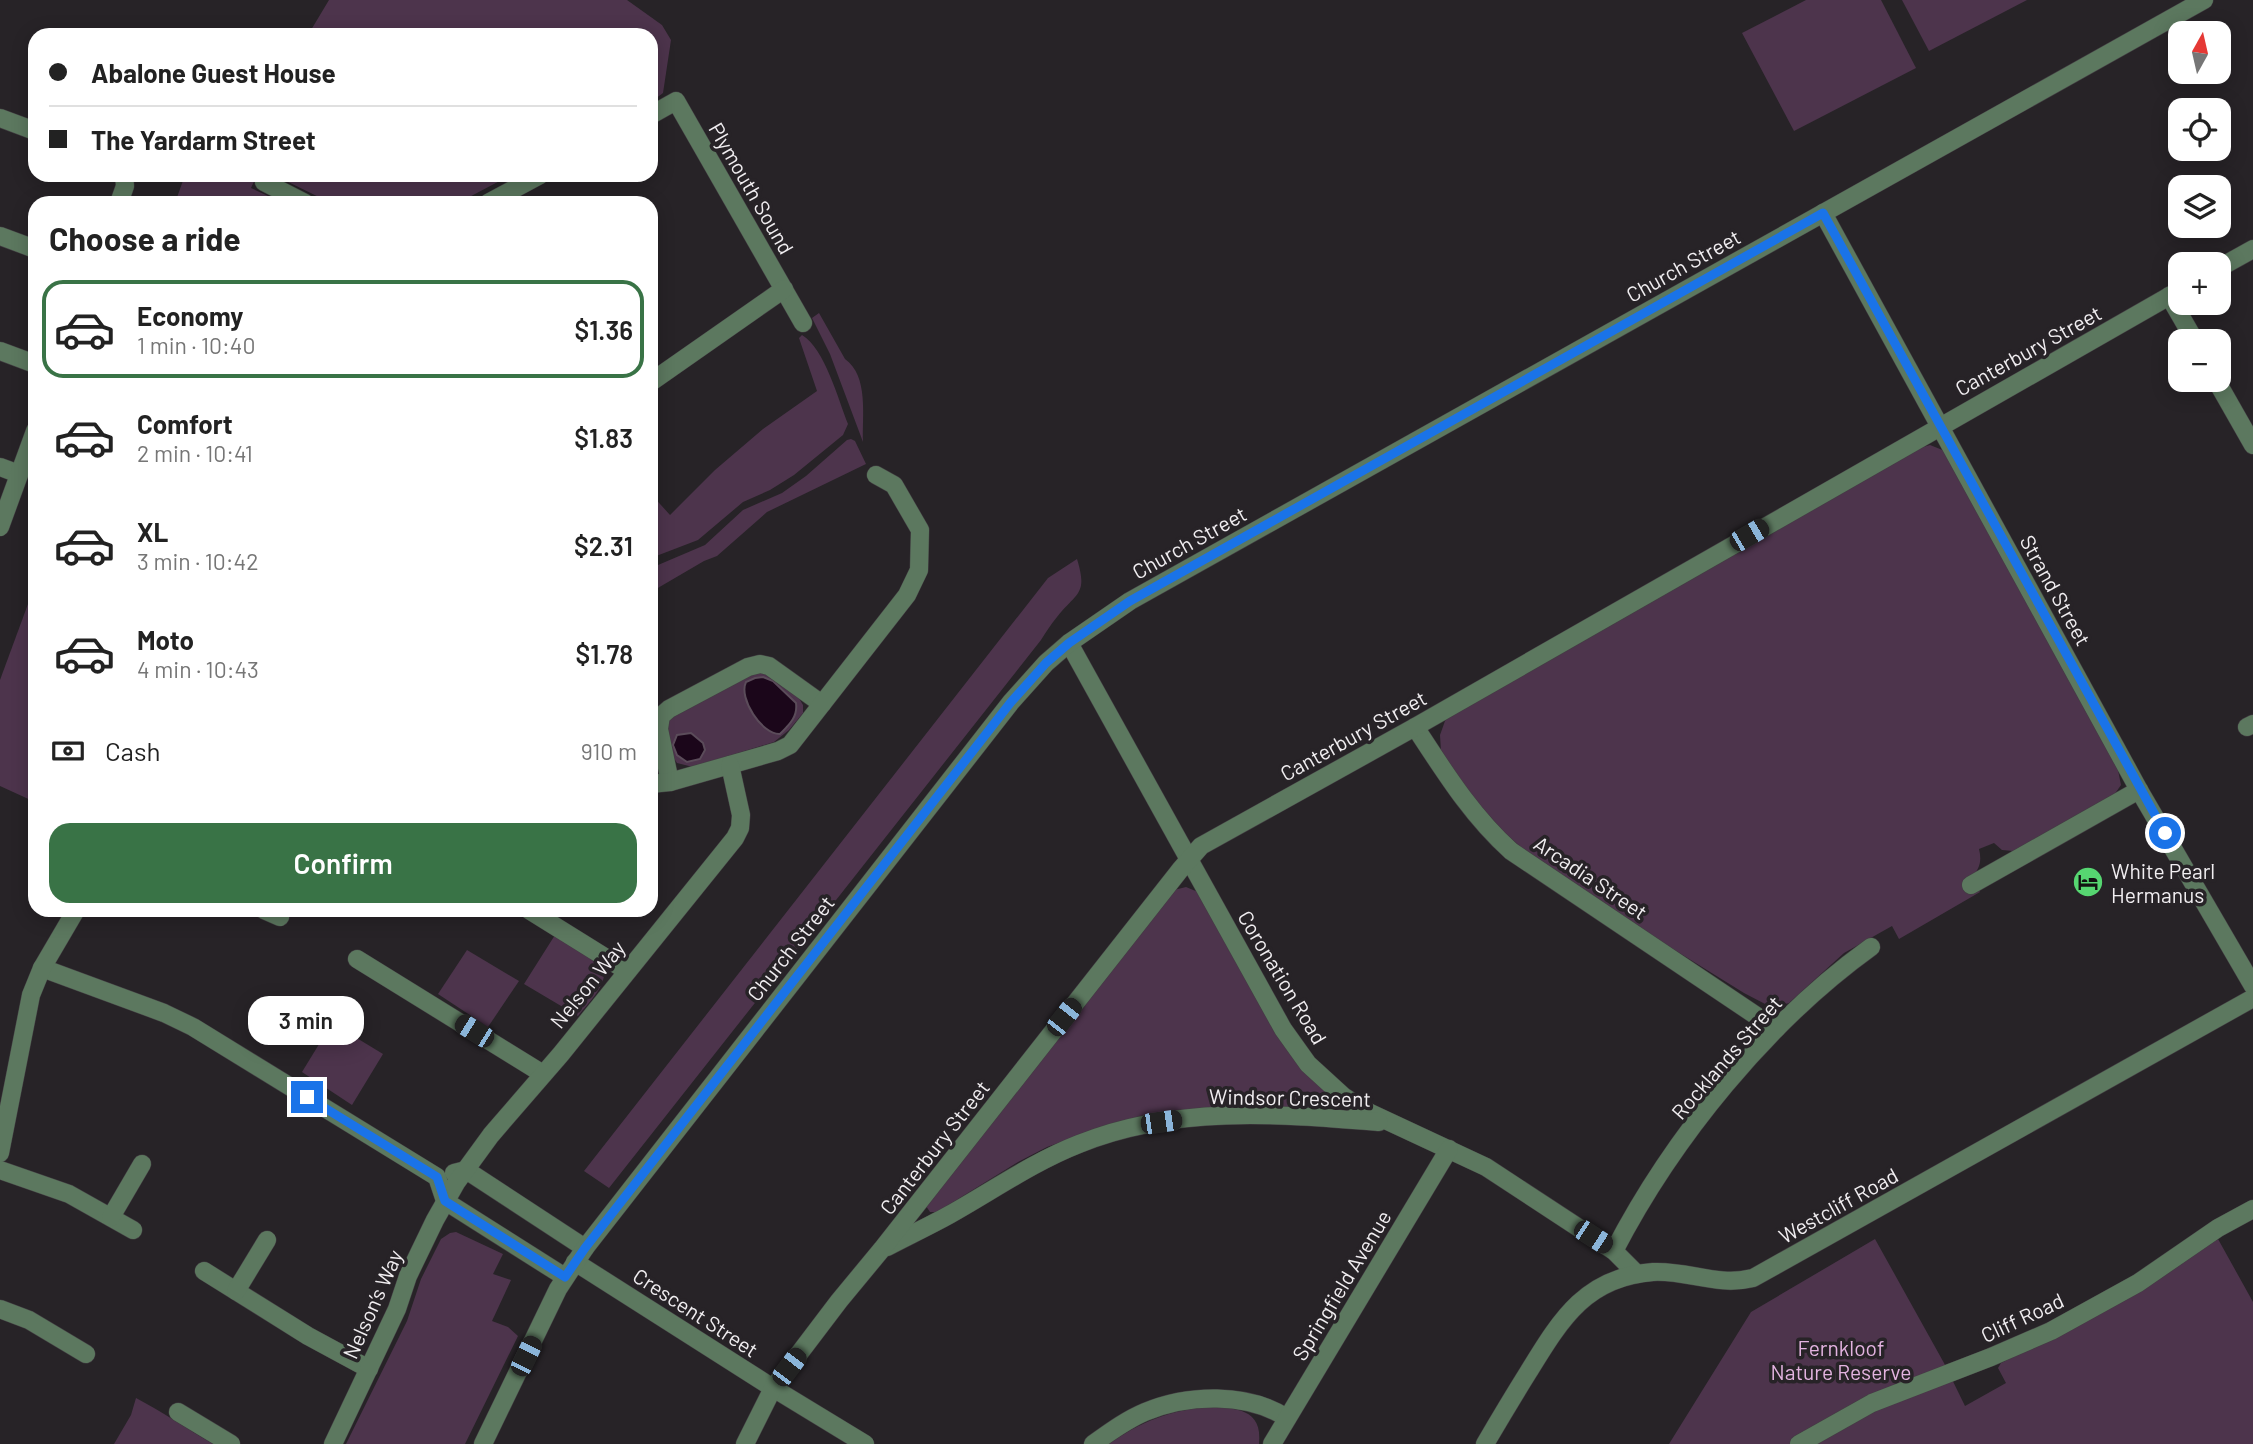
<!DOCTYPE html>
<meta charset="utf-8">
<style>
:root{--surface:#fff;--page:#f2f2f2;--text:#222;--muted:#767676;--line:#e0e0e0;--accent:#397346}
body{margin:0;font-family:Barlow,sans-serif;background:var(--page);color:var(--text);height:100vh;display:flex;flex-direction:column;font-size:26px;white-space:nowrap}
*{box-sizing:border-box;margin:0}
p{font-size:23px;color:var(--muted)}
.icon{flex:none;width:38px;height:38px;fill:none;stroke:currentColor;stroke-width:2;stroke-linecap:round;stroke-linejoin:round}
.map{position:relative;flex:1;overflow:hidden}
.side{position:absolute;left:28px;top:196px;width:630px;height:721px;display:flex;flex-direction:column;background:var(--surface);border-radius:21px;box-shadow:0 4px 18px #0003}
.side>*{flex:none}
.banner{position:absolute;left:28px;top:28px;width:630px;height:154px;border-radius:21px;box-shadow:0 4px 18px #0003;display:grid;align-content:center;height:154px;padding:0 21px;background:var(--surface)}
.needle{width:46px;rotate:8deg}
.controls{position:absolute;left:2168px;top:21px;display:grid;gap:14px}
.controls a{display:grid;place-items:center;width:63px;height:63px;border-radius:14px;background:var(--surface);box-shadow:0 4px 18px #0003;font-size:35px}
.end{position:absolute;width:32px;height:32px;margin:-16px;border:9px solid #1a73e8;background:#fff;box-shadow:0 0 0 4px #fff}
.from{border-radius:50%}
.bubble{position:absolute;height:49px;border-radius:21px;background:var(--surface);box-shadow:0 4px 18px #0003;font-size:23px;font-weight:600;line-height:49px;text-align:center}
.car{position:absolute;width:21px;height:42px;margin:-21px -10px;border-radius:9px;box-shadow:0 0 5px 2px #0007;background:linear-gradient(#222 24%,#8ab4d8 0 40%,#222 0 76%,#8ab4d8 0 86%,#222 0)}
.banner b{display:flex;align-items:center;gap:24px;height:66px;font-size:26px}
.banner b+b{border-top:2px solid var(--line)}
.banner i{width:18px;height:18px;background:var(--text)}
ul{padding:0;list-style:none}
li{display:flex;align-items:center;gap:21px;height:98px;margin:0 14px 10px;padding:0 7px;border:4px solid transparent;border-radius:21px}
li div{flex:1}
li b{display:block;font-size:26px}
li em{font-style:normal;font-weight:600}
li.on{border-color:var(--accent)}
li>.icon{width:63px;height:63px;stroke-width:1.5}
h2{padding:0 21px;font-size:32px;line-height:84px}
.pay{display:flex;align-items:center;gap:18px;height:77px;padding:0 21px;font-size:26px}
.pay p{margin-inline-start:auto}
.action{display:flex;gap:14px;margin-top:auto;padding:14px 21px}
.action a{flex:1;height:80px;border-radius:21px;background:var(--accent);color:#fff;font-size:28px;font-weight:600;line-height:80px;text-align:center}
.map>svg:first-child{display:block}
</style>
<div class="map">
<svg width="2253" height="1444" viewBox="0 0 2253 1444">
<rect width="100%" height="100%" fill="#272327"/>
<g fill="#4d344c">
<path d="M329 0H627L662 25 671 40 663 93 651 102V35H308Z"/>
<path d="M1806 0H1881L1916 68 1794 131 1742 33Z"/>
<path d="M1902 0H2027L1929 51Z"/>
<path d="M185 175H257L251 188 283 203H175Z"/>
<path d="M274 175H511L458 203H331Z"/>
<path d="M819 313 845 359C869 376 862 416 863 442L830 354 812 318Z"/>
<path d="M802 335C825 349 838 399 848 424L843 435 794 475 770 490 743 502 698 540 651 558V494L670 515 715 470 763 429 817 391 799 338Z"/>
<path d="M851 439 855 441 866 464 767 512 717 556 704 561 651 592V568L705 545 743 510 782 493 806 476 847 440Z"/>
<path d="M1930 445 1945 451 2118 770 2121 785 2114 795 2013 851 2002 850 1994 843 1979 849C1982 861 1980 870 1970 878L1980 892 1899 939 1892 926 1844 953 1789 1003 1778 1006 1767 1005 1744 993 1623 918 1523 849 1505 833 1470 794 1441 751 1440 735 1445 721 1449 715 1920 448Z"/>
<path d="M1077 559C1088 595 1077 592 1057 617 1051 624 1046 632 1041 640L609 1188 584 1171 1048 578Z"/>
<path d="M35 585V802L0 786V680Z"/>
<path d="M766 672 797 695 803 705V713L789 730 774 742 693 767 677 763 669 750 667 720 671 715 750 674Z"/>
<path d="M1186 887 1198 892 1329 1095 1330 1103 1322 1109 1223 1107 1101 1128 1047 1147 1018 1162 937 1212H930L926 1206 1174 890Z"/>
<path d="M555 935 604 965C608 985 590 1001 578 1016L524 984Z"/>
<path d="M467 950 519 981 488 1027 438 994Z"/>
<path d="M332 1023 383 1054 352 1105 302 1072Z"/>
<path d="M456 1232 503 1254 493 1274 511 1280 492 1321 508 1327 518 1336 465 1444H346L407 1321 421 1279 441 1239 450 1233Z"/>
<path d="M1875 1239 1944 1363 1965 1406 2006 1383 1998 1368 2001 1363 2126 1300 2218 1239 2253 1302V1444H1669L1751 1312Z"/>
<path d="M136 1398C163 1412 187 1429 213 1444H114L131 1415Z"/>
<path d="M1208 1407C1235 1408 1263 1408 1259 1444H1109C1140 1422 1170 1410 1208 1407Z"/>
</g>
<g fill="#1b061a" stroke="#5b4c5a" stroke-width="2">
<path d="M763 677 773 681 796 703C798 717 789 725 780 734 762 735 738 698 746 682L755 678Z"/>
<path d="M691 733 703 743 705 750 700 759 687 762 677 755 673 745 677 735Z"/>
</g>
<g fill="none" stroke-linecap="round" stroke-linejoin="round">
<g stroke="#433f43" stroke-width="19">
<g id="minor">
<path d="M651 115 676 101 803 323"/>
<path d="M0 118 35 131"/>
<path d="M264 182 305 203"/>
<path d="M119 203 125 186 124 175"/>
<path d="M488 203 540 175"/>
<path d="M1823 213 2139 790 2253 986"/>
<path d="M0 236 35 249"/>
<path d="M2219 268 2253 249"/>
<path d="M2169 296 2195 341"/>
<path d="M0 351 35 364"/>
<path d="M2216 380 2253 445"/>
<path d="M651 382 784 289"/>
<path d="M0 467 19 474"/>
<path d="M0 527 35 431"/>
<path d="M1069 643 1283 1029 1308 1064 1343 1096 1366 1111 1486 1167 1614 1251 1637 1274"/>
<path d="M1415 727C1444 771 1471 815 1511 851L1776 1029"/>
<path d="M2247 727 2253 724"/>
<path d="M670 782 659 729 661 716 669 709 748 667 760 664 769 666 822 704"/>
<path d="M651 784 670 782 778 751 790 745 907 595 919 570 920 530 894 485 876 475"/>
<path d="M1971 885 2139 790"/>
<path d="M264 910 280 917"/>
<path d="M529 910 627 971"/>
<path d="M357 959 543 1074"/>
<path d="M42 968 164 1013 193 1027 437 1177 445 1201 565 1277"/>
<path d="M0 1153 31 995 42 968 76 910"/>
<path d="M0 1170 69 1194 133 1230"/>
<path d="M454 1173 466 1170 585 1248"/>
<path d="M111 1217 142 1164"/>
<path d="M887 1247C908 1236 929 1226 949 1215 992 1191 1033 1162 1079 1144 1174 1105 1280 1114 1379 1122"/>
<path d="M1614 1251C1673 1137 1767 1022 1871 947"/>
<path d="M575 1262 773 1388 865 1444"/>
<path d="M204 1271 308 1336 369 1369"/>
<path d="M236 1291 267 1240"/>
<path d="M0 1309 29 1320 86 1354"/>
<path d="M178 1412 231 1444"/>
<path d="M333 1444 397 1309 408 1276 435 1220 456 1183 491 1135 561 1054 735 838 740 828 741 815 730 765"/>
<path d="M483 1444 558 1289 585 1248 1011 702 1046 663 1069 643 1130 601 2204 0"/>
<path d="M745 1444 773 1388 839 1301 882 1249 1180 870 1201 846 1415 727 2180 290"/>
<path d="M1093 1444C1110 1432 1126 1420 1145 1412 1188 1394 1247 1392 1287 1418"/>
<path d="M1272 1444 1449 1149"/>
<path d="M1485 1444C1499 1420 1514 1395 1529 1371 1561 1319 1586 1277 1653 1272 1688 1270 1717 1287 1753 1278L2253 998"/>
<path d="M1799 1444 1872 1403 1991 1357 2051 1331 2138 1283 2218 1228 2253 1209"/>
</g>
</g>
<use href="#minor" stroke="#5c785f" stroke-width="18"/>
</g>
<g fill="none" stroke-linecap="round" stroke-linejoin="round">
<path stroke="#1a73e8" stroke-width="9" d="M307 1097 437 1177 445 1201 565 1277 585 1248 1011 702 1046 663 1069 643 1130 601 1823 213 2165 833"/>
</g>
<defs>
<g id="hotel-disc" transform="scale(1.575)"><circle r="9.5" fill="#56d671" stroke="#272327"/><path d="M-6-4.5h1.5V1H6V5H4.5V3h-9V5H-6ZM-4 0a1.8 1.8 0 1 1 3.6 0ZM.5 0V-2.5h3Q6-2.5 6 0Z" fill="#111"/></g>
</defs>
<g fill-rule="evenodd">
<use href="#hotel-disc" x="2088" y="882"/>
</g>
<g text-anchor="middle" dominant-baseline="central" stroke-width="7" stroke-linejoin="round" paint-order="stroke">
<g font-size="21" fill="#f1eef1" stroke="#272327">
<text transform="translate(752 188) rotate(60)">Plymouth Sound</text>
<text transform="translate(1683 265) rotate(-29)">Church Street</text>
<text transform="translate(2028 350) rotate(-29)">Canterbury Street</text>
<text transform="translate(1189 542) rotate(-29)">Church Street</text>
<text transform="translate(2056 590) rotate(61)">Strand Street</text>
<text transform="translate(1353 735) rotate(-29)">Canterbury Street</text>
<text transform="translate(1591 877) rotate(34)">Arcadia Street</text>
<text transform="translate(790 948) rotate(-52)">Church Street</text>
<text transform="translate(1283 977) rotate(59)">Coronation Road</text>
<text transform="translate(587 984) rotate(-51)">Nelson Way</text>
<text transform="translate(1726 1057) rotate(-49)">Rocklands Street</text>
<text transform="translate(1290 1097) rotate(1)">Windsor Crescent</text>
<text transform="translate(934 1147) rotate(-52)">Canterbury Street</text>
<text transform="translate(1838 1205) rotate(-29)">Westcliff Road</text>
<text transform="translate(1341 1285) rotate(-59)">Springfield Avenue</text>
<text transform="translate(372 1304) rotate(-66)">Nelson’s Way</text>
<text transform="translate(696 1312) rotate(33)">Crescent Street</text>
<text transform="translate(2022 1317) rotate(-25)">Cliff Road</text>
</g>
<g font-size="21" fill="#f1eef1" stroke="#272327" text-anchor="start">
<text x="2111" y="870">White Pearl<tspan x="2111" dy="24">Hermanus</tspan></text>
</g>
<g font-size="21" fill="#e3b3e0" stroke="#272327">
<text x="1841" y="1347">Fernkloof<tspan x="1841" dy="24">Nature Reserve</tspan></text>
</g>
</g>
</svg>
<div class="controls">
<a><svg class="needle" viewBox="-14 -14 28 28"><path d="M0-13l5 13h-10z" fill="#e53935"/><path d="M0 13l5-13h-10z" fill="#767676"/></svg></a>
<a><svg class="icon" aria-label="locate" viewBox="0 0 24 24"><circle cx="12" cy="12" r="6"/><path d="M12 2v4M12 18v4M2 12h4M18 12h4"/></svg></a>
<a><svg class="icon" aria-label="layers" viewBox="0 0 24 24"><path d="M12 4l9 5-9 5-9-5zM3 14l9 5 9-5"/></svg></a>
<a>+</a>
<a>−</a>
</div>
<i class="end from" style="left:2165px;top:833px"></i>
<i class="end" style="left:307px;top:1097px"></i>
<div class="bubble" style="left:248px;top:996px;width:116px">3 min</div>
<i class="car" style="left:1749px;top:535px;rotate:60deg"></i>
<i class="car" style="left:1064px;top:1017px;rotate:38deg"></i>
<i class="car" style="left:474px;top:1031px;rotate:302deg"></i>
<i class="car" style="left:1161px;top:1122px;rotate:82deg"></i>
<i class="car" style="left:1593px;top:1237px;rotate:123deg"></i>
<i class="car" style="left:526px;top:1356px;rotate:26deg"></i>
<i class="car" style="left:789px;top:1367px;rotate:37deg"></i>
<div class="banner">
<b><i class="from"></i>Abalone Guest House</b>
<b><i></i>The Yardarm Street</b>
</div>
<section class="side">
<h2>Choose a ride</h2>
<ul>
<li class="on"><svg class="icon" aria-label="car" viewBox="0 0 24 24"><path d="M5 17H2v-5l4-1 3-4h7l3 4 3 1v5h-3M9 17h6M6 11h13"/><circle cx="7" cy="17" r="2"/><circle cx="17" cy="17" r="2"/></svg><div><b>Economy</b><p>1 min · 10:40</p></div><em>$1.36</em></li>
<li><svg class="icon" aria-label="car" viewBox="0 0 24 24"><path d="M5 17H2v-5l4-1 3-4h7l3 4 3 1v5h-3M9 17h6M6 11h13"/><circle cx="7" cy="17" r="2"/><circle cx="17" cy="17" r="2"/></svg><div><b>Comfort</b><p>2 min · 10:41</p></div><em>$1.83</em></li>
<li><svg class="icon" aria-label="car" viewBox="0 0 24 24"><path d="M5 17H2v-5l4-1 3-4h7l3 4 3 1v5h-3M9 17h6M6 11h13"/><circle cx="7" cy="17" r="2"/><circle cx="17" cy="17" r="2"/></svg><div><b>XL</b><p>3 min · 10:42</p></div><em>$2.31</em></li>
<li><svg class="icon" aria-label="car" viewBox="0 0 24 24"><path d="M5 17H2v-5l4-1 3-4h7l3 4 3 1v5h-3M9 17h6M6 11h13"/><circle cx="7" cy="17" r="2"/><circle cx="17" cy="17" r="2"/></svg><div><b>Moto</b><p>4 min · 10:43</p></div><em>$1.78</em></li>
</ul>
<div class="pay"><svg class="icon" aria-label="cash" viewBox="0 0 24 24"><path d="M3 7h18v10H3z"/><circle cx="12" cy="12" r="2"/></svg>Cash<p>910 m</p></div>
<div class="action"><a>Confirm</a></div>
</section>
</div>
